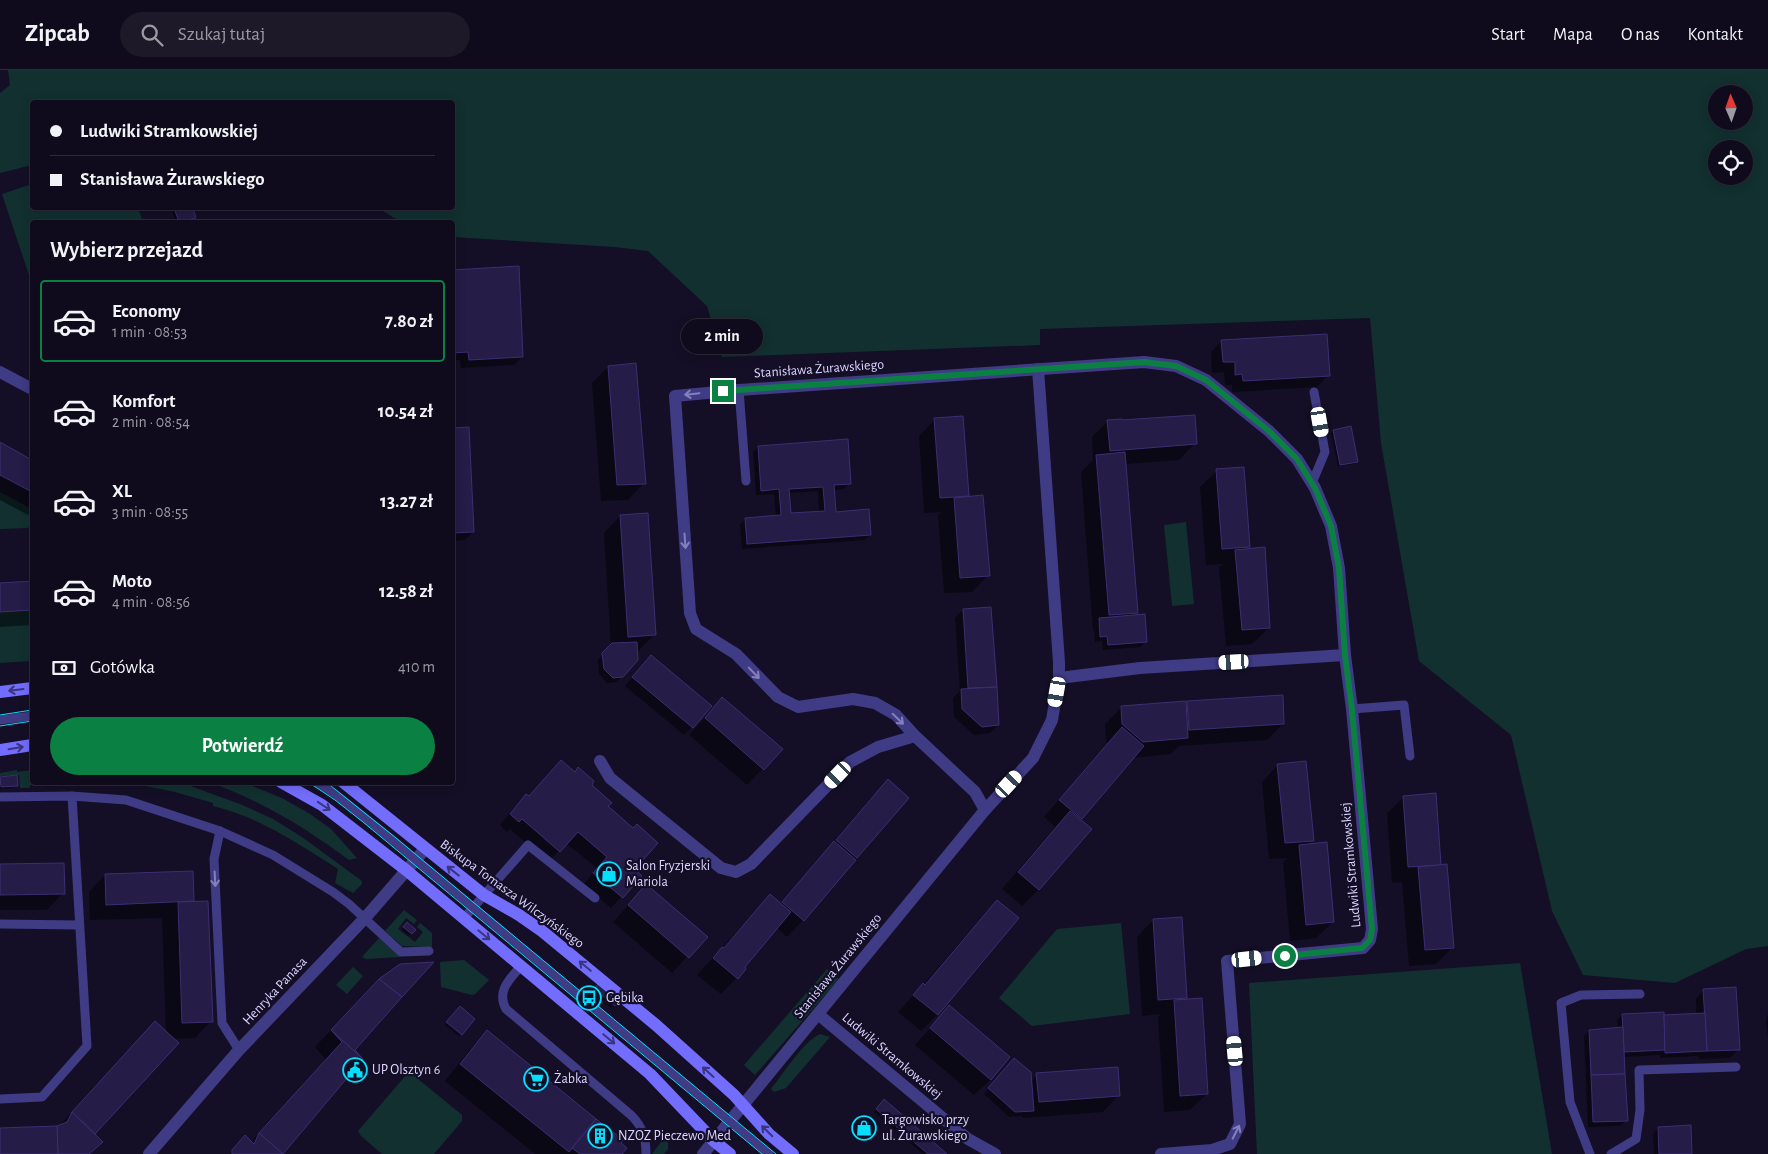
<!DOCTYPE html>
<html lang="pl">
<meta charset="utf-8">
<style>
:root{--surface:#0f0b1c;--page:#1d1929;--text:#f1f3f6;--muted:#9b9ba3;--line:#2f2b3b;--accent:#0b8043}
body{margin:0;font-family:"Alegreya Sans",sans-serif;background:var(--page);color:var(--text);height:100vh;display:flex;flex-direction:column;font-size:19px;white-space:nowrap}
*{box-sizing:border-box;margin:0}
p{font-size:16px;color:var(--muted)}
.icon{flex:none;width:28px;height:28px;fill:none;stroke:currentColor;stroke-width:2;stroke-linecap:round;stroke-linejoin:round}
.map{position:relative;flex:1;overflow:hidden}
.details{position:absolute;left:30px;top:150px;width:425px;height:565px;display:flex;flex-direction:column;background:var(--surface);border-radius:5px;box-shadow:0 2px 12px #0003,0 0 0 1px var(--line)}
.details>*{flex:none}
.guide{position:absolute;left:30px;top:30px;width:425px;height:110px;border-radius:5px;box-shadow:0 2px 12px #0003,0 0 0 1px var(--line);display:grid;align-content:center;height:110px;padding:0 20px;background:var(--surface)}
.needle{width:32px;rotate:358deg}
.buttons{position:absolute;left:1708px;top:15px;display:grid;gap:10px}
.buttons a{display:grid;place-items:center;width:45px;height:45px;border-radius:50%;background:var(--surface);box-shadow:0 2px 12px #0003,0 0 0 1px var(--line);font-size:25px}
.end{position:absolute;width:22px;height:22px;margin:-11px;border:6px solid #0b8043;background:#fff;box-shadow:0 0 0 2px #fff}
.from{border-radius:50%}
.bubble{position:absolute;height:35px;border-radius:18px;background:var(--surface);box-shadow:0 2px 12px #0003,0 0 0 1px var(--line);font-size:16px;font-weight:600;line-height:35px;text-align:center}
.car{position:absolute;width:15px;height:30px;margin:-15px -8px;border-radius:6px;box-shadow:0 0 4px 1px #0007;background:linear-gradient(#fff 24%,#345 0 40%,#fff 0 76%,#345 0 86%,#fff 0)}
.guide b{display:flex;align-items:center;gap:18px;height:48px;font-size:19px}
.guide b+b{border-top:1px solid var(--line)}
.guide i{width:12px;height:12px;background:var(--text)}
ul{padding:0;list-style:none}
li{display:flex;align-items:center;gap:15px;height:82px;margin:0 10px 8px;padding:0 10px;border:2px solid transparent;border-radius:5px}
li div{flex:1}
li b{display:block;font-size:19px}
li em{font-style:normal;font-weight:600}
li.on{border-color:var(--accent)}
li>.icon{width:45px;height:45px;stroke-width:1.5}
h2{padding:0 20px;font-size:22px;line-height:60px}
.pay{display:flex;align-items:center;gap:12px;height:55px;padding:0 20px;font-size:19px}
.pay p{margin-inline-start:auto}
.cta{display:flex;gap:10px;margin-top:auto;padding:10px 20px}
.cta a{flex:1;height:58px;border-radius:30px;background:var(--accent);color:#fff;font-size:20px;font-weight:600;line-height:58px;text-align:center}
header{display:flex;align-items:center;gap:30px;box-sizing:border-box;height:70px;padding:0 25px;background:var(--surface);border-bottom:1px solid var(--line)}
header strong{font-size:24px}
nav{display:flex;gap:28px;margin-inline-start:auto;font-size:18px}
.search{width:350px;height:45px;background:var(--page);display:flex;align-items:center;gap:12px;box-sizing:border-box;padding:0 18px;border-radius:28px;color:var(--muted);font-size:19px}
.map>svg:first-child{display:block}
</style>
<header>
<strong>Zipcab</strong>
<div class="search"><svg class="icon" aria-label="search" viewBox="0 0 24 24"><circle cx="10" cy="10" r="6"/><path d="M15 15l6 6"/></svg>Szukaj tutaj</div>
<nav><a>Start</a><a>Mapa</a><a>O nas</a><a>Kontakt</a></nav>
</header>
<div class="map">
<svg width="1768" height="1084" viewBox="0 0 1768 1084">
<rect width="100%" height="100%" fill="#140f26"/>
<g fill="#123030" fill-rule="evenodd">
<path d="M8 0H1768V876L1746 879 1675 913 1583 905 1552 841 1511 665 1419 591 1381 373 1370 248 1040 259V275L722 287 707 236 648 181 615 177 453 167 452 152H401L378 138H452V32H32V95L0 103V23L10 15ZM1716 24H1744V51H1716ZM1716 79H1744V106H1716Z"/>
<path d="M32 114V138H138L143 152H32V208H30L2 124Z"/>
<path d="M0 422 32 439V451L28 458 0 459Z"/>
<path d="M1186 452 1194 534 1172 536 1164 455Z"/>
<path d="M32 540V591L0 593V542Z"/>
<path d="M17 700V702L32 700V712L29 718H20L19 705 0 706V703Z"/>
<path d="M132 713H182L240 734 273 749 302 767 362 811V814L353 823 335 813 338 799C299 774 259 747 213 736V733L175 722Z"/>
<path d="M211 713H245L282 728 310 744 331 759 357 788 349 790C306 758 262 731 211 713Z"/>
<path d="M404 840 417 850 414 854 406 848 398 859 415 872 423 862 417 857 420 853 432 863V877L402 876 385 861Z"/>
<path d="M1121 853 1130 944 1032 956 999 928 1057 859Z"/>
<path d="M379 868 401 887 366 889 362 887Z"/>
<path d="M464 890 489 910 475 924 472 925 441 917 440 892Z"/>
<path d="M1520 893 1552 1084H1257L1249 913Z"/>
<path d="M353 897 363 906 347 924 336 915Z"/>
<path d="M827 899 839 909 755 1005 744 995Z"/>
<path d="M820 964 830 967 786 1018 774 1022 771 1019C783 1004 803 972 820 964Z"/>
<path d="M407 1004H412L462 1045V1051L434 1084H382L361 1066 358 1061Z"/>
<path d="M664 1068 668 1071V1079L664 1084H652Z"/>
</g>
<g fill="#0007" fill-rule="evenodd">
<path d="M171 138H192L195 147 184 152H176Z"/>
<path d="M452 201 522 287 514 295 461 298 460 290H452Z"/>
<path d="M1222 271 1328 305 1317 317 1232 322V315H1225L1224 302 1212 303 1211 282Z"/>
<path d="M608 297 644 413 628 430 601 431 592 313Z"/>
<path d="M935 349 967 425 964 428 988 505 972 522 944 523 938 445 942 442 924 443 919 366Z"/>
<path d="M1108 351 1195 373 1179 390 1125 394 1137 542 1133 546 1146 571 1140 577 1103 580 1102 571 1095 572 1094 560 1093 561 1081 402 1093 390 1092 367Z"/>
<path d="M452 359 473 462 465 470 452 471Z"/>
<path d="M1333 361 1357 391 1354 394 1338 396 1331 363Z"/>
<path d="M0 374 32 391V440L28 445 0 430Z"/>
<path d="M759 377 850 413 844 419 833 420 834 443 870 465 865 470 742 479 740 454 746 449 776 447 774 424 756 425 753 382ZM818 421 819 443 789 445 788 423Z"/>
<path d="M1217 401 1249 477 1246 480 1269 558 1252 574 1226 576 1219 497 1223 494 1206 495 1200 417Z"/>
<path d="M620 446 655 564 638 581H636L622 607 616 612 607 613 599 604 598 590 611 576 604 463Z"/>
<path d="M32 513V555L0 557V515Z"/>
<path d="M989 538 998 655 990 663 974 665 954 647 953 628 960 621 955 548 963 540Z"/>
<path d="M651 586 692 657 684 665 625 616Z"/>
<path d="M722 629 781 679 747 715 689 665Z"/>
<path d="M1187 633 1283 654 1267 670 1179 676 1171 684 1132 688 1079 750 1090 759 1038 820 1022 836 1002 819 1055 757 1044 747 1108 673 1106 671 1105 654 1122 637 1185 635Z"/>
<path d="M561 691 590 715 633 799 640 806 611 838 583 815 597 798 566 773 548 792 510 759 507 762 500 755 515 737 526 726 528 727Z"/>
<path d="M1278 695 1312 770 1307 775 1333 852 1316 868 1290 871 1283 792 1288 788 1269 789 1262 712Z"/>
<path d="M0 708 17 715 14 718 0 719Z"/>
<path d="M888 711 908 728 803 850 787 867 777 858 743 897 745 899 721 924 697 905 770 826 780 834 872 727Z"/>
<path d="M1404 727 1440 796 1453 877 1436 894 1409 896 1402 812 1392 813 1387 743Z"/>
<path d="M0 795 63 823 47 840H0Z"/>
<path d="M192 802 193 833 211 951 195 968 172 969 177 973 93 1064 88 1084H0V1059L59 1056 139 969 166 963 162 848 90 850 89 822 105 805Z"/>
<path d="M646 816 706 867 672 903 613 852Z"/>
<path d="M997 831 1017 848 937 945 921 961 898 942 923 915 981 848Z"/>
<path d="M1153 850 1186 927 1183 930 1207 1024 1190 1040 1164 1042 1158 947 1161 944 1142 946 1137 867Z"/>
<path d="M407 853 414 860 409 866 402 860Z"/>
<path d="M598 916 617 932 611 938 593 922Z"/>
<path d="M1704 920 1739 979 1730 988 1699 989 1698 986 1660 988V985L1623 987 1626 1050 1621 1056 1588 1057 1584 966 1589 961 1618 959 1617 950 1622 945 1662 946 1696 944V929Z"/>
<path d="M362 927 353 980 282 1084H230L237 1075 250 1073 326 990 315 977Z"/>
<path d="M949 937 991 1009 974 1025 915 975Z"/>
<path d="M460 938 474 949 459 966 445 955Z"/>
<path d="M1768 943V967L1766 952Z"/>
<path d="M487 962 600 1058 620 1084H535L445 1011 471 978Z"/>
<path d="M1009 995 1031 1011 1037 1005 1119 1025 1103 1042 1023 1048 1022 1046 1009 1047 984 1024Z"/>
<path d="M884 1031 946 1084H923L874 1042Z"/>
<path d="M1658 1058 1691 1084H1654L1653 1064Z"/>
</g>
<g fill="#251c47" stroke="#3d2e73" fill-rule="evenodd">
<path d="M174 138H193L196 148 179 152Z"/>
<path d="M519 196 523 287 469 290 468 282 452 283V200Z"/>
<path d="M1327 264 1330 306 1243 311 1242 304 1235 305V292H1223L1221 270Z"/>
<path d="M636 293 646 414 617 415 608 296Z"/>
<path d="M1195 345 1197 374 1110 381 1107 350 1122 349V350Z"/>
<path d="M963 346 969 426 940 428 934 348Z"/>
<path d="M1351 356 1358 392 1340 395 1333 360Z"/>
<path d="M469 357 474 462 452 463V358Z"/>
<path d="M848 369 851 414 834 415 836 442 869 439 871 465 747 474 745 448 781 445 779 419 761 421 758 376ZM823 417 825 441 791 443 789 419Z"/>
<path d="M0 372 32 390V422L0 405Z"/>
<path d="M1125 382 1138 543 1109 545 1096 385Z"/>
<path d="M1244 397 1250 477 1222 479 1216 399Z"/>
<path d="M983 425 990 506 960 508 954 428Z"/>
<path d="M648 443 656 565 628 567 620 445Z"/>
<path d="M1265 477 1270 558 1242 560 1235 480Z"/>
<path d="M32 511V540L0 542V513Z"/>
<path d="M991 537 997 617 968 618 963 539Z"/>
<path d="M1145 544 1147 572 1108 575 1107 566 1100 567 1099 548Z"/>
<path d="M637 572 638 590 623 607 613 608 604 599 602 583 612 573Z"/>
<path d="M651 585 712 636 693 658 632 607Z"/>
<path d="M997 617 999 655 982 657 962 639 961 619Z"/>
<path d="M1283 625 1284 654 1189 660 1187 631Z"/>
<path d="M722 627 783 679 764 700 705 648Z"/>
<path d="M1186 631 1188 668 1143 672 1122 654 1121 636Z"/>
<path d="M1122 657 1144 676 1082 749 1059 730Z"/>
<path d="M561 690 575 702 578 697 594 711 592 715 612 733 608 736 633 758 637 754 658 773 635 799 642 806 623 828 593 803 607 787 578 762 560 782 522 749 519 752 510 744 526 724 529 726Z"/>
<path d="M1306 691 1314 771 1285 773 1277 694Z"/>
<path d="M17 705 18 716 1 717 0 707Z"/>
<path d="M888 709 909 728 857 788 836 770Z"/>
<path d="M1436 723 1441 795 1408 797 1403 726Z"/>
<path d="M1070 741 1092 759 1039 820 1018 802Z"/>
<path d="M834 771 856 790 804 851 782 832Z"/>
<path d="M1327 772 1334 852 1306 855 1299 775Z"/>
<path d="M64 793 65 824 0 825V794Z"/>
<path d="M1447 794 1454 878 1425 880 1418 797Z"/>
<path d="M193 801 194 831 106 835 105 804Z"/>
<path d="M646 814 708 867 689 888 628 835Z"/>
<path d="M770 824 791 842 745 897 746 899 738 909 713 888 722 877 724 878Z"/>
<path d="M997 830 1019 848 938 945 913 925 923 913 925 915Z"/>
<path d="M208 831 213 952 182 953 178 832Z"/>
<path d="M1182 847 1187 928 1158 930 1153 849Z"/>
<path d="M407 852 416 860 412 864 403 857Z"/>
<path d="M434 892 402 927 379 909 400 894Z"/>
<path d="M379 909 402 927 355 980 363 989 331 960Z"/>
<path d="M598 914 619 931 615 936 594 919Z"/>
<path d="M1736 917 1740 980 1707 981 1703 919Z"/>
<path d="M1202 928 1208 1024 1180 1026 1174 930Z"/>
<path d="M949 935 1010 987 991 1010 930 958Z"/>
<path d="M460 936 475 949 462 965 446 952Z"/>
<path d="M1664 942 1665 980 1624 982 1622 944Z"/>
<path d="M1705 943 1707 981 1665 983 1664 945Z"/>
<path d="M155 951 179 973 95 1064 72 1042Z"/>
<path d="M1623 957 1625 1004 1591 1005 1589 960Z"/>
<path d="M331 960 363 989 283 1084 259 1063 342 972Z"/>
<path d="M487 960 596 1049 569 1082 460 994Z"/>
<path d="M1014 988 1031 1002 1034 1041 1015 1042 988 1018Z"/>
<path d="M1118 997 1120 1026 1039 1032 1036 1003Z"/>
<path d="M1625 1004 1628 1051 1593 1052 1591 1005Z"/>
<path d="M884 1029 947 1084H928L876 1039Z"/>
<path d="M72 1042 103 1072 89 1084H58L57 1056 67 1052Z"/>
<path d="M596 1049 604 1055 601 1058 607 1062 609 1059 623 1070 621 1073 627 1078 622 1084H580L572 1078Z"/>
<path d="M1691 1055 1692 1084H1659L1658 1057Z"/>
<path d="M57 1056 58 1084H0V1058Z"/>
<path d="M259 1063 283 1084H232V1080L245 1065 254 1074Z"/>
</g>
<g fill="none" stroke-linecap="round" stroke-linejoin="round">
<g stroke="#3f3b85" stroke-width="9">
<path d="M739 320 746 411"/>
<path d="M1312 413 1325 382 1314 322"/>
<path d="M1352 639 1404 635 1410 686"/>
<path d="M0 650 32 646"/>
<path d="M315 712 335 724 385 764 769 1084"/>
<path d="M0 727 72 726 126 730 220 761 273 785 333 822 349 834 401 882 429 881"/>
<path d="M220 761 214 789 222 953 239 980"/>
<path d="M464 848 528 775 595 828"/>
<path d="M0 854 79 855"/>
<path d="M521 896C510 909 496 921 506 939L632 1046C643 1058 646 1067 646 1084"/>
<path d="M0 1029 42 1027 87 976 72 726"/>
<path d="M1590 1084 1570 1032 1561 933 1581 925 1640 924"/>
<path d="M1611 1084 1636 1069 1640 1040 1639 1000 1736 997"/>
</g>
<g stroke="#3f3b85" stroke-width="12">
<path d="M0 302 32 319"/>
<path d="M1059 608 1140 598 1345 585"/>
<path d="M600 691 610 708 721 798 736 802 751 794 850 692 878 677 915 666"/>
<path d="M985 740 975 722 915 666 896 645 875 633 853 629 798 637 778 627 736 584 696 559 690 543 675 326 739 320 1144 292 1176 296 1206 310 1269 361 1297 389 1315 418 1331 456 1339 498 1345 585 1352 639 1372 859 1370 870 1363 878 1227 891 1240 1054 1230 1074 1212 1080 1161 1084"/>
<path d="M819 945 968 1069 995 1084"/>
<path d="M149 1084 239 980 365 848 425 779"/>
<path d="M703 1084 985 740 1033 688 1052 650 1059 608V592L1038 299"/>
</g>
<g stroke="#736dfe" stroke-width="12">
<path d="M0 622 32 618"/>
<path d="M0 680 32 675"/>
<path d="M281 712 322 735 406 800 650 1004 714 1071 730 1084"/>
<path d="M343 712 484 825 519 845 542 861 656 955 734 1025 769 1064 793 1084"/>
</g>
<g stroke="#03dffd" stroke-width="1">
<path d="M0 645 32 640"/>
<path d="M0 656 32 651"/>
<path d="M308 712 335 730 363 752 762 1084"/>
<path d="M326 712 396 768 776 1084"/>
</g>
</g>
<defs><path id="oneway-shaft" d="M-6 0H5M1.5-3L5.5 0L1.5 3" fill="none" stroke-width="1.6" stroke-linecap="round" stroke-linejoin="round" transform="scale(1.25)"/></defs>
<g stroke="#8580bc">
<use href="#oneway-shaft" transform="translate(692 324) rotate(174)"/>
<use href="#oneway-shaft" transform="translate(685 471) rotate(86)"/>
<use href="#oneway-shaft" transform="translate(754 603) rotate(46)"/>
<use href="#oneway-shaft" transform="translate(898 649) rotate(44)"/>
<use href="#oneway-shaft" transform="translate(215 809) rotate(87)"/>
<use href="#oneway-shaft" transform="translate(1236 1062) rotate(-63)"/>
</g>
<g stroke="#3a357c">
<use href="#oneway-shaft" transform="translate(16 620) rotate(173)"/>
<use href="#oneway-shaft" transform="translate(16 678) rotate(-9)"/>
<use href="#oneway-shaft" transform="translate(324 736) rotate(34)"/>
<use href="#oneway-shaft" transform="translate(453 801) rotate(-142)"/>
<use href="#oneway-shaft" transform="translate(484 865) rotate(39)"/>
<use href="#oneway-shaft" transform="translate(585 896) rotate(-140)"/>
<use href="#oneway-shaft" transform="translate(609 969) rotate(40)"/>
<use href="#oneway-shaft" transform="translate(708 1002) rotate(-138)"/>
<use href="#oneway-shaft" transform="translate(767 1061) rotate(-135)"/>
</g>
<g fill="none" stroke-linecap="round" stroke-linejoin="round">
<path stroke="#0b8043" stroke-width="6" d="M723 321 1144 292 1176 296 1206 310 1269 361 1297 389 1315 418 1331 456 1339 498 1345 585 1352 640 1372 859 1370 870 1362 878 1285 886"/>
</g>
<defs>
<g id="shop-ring" transform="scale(1.25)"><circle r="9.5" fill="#140f26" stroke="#03dffd" stroke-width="1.5"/><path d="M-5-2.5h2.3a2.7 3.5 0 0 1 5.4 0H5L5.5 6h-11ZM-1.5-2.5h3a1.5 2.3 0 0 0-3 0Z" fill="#03dffd"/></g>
<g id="bus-ring" transform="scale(1.25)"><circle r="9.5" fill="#140f26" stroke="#03dffd" stroke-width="1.5"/><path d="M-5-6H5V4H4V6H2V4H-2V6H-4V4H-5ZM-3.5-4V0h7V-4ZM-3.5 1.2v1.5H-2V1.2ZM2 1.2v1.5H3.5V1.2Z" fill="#03dffd"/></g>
<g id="civic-ring" transform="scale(1.25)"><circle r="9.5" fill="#140f26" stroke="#03dffd" stroke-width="1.5"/><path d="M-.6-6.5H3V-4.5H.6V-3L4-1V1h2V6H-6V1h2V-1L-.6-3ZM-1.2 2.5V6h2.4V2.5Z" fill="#03dffd"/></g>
<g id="supermarket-ring" transform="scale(1.25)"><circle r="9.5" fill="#140f26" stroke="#03dffd" stroke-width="1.5"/><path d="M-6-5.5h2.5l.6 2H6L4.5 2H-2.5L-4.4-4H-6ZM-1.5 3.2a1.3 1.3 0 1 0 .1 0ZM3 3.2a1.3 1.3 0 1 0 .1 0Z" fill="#03dffd"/></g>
<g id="building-ring" transform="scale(1.25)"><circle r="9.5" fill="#140f26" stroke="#03dffd" stroke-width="1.5"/><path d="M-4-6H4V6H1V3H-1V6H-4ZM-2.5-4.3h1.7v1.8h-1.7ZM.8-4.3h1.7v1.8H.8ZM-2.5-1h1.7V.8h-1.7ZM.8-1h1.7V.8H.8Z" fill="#03dffd"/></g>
</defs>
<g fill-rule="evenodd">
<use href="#shop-ring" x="609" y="804"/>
<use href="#bus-ring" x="589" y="928"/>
<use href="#civic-ring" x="355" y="1000"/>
<use href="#supermarket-ring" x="536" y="1009"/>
<use href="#shop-ring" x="864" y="1058"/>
<use href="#building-ring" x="600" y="1066"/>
</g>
<g text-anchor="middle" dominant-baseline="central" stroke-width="4.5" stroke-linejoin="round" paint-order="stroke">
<g font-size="14" fill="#dbd5ff" stroke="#140f26">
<text transform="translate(819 299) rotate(-4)">Stanisława Żurawskiego</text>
<text transform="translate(1351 795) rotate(-95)">Ludwiki Stramkowskiej</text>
<text transform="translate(512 824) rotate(36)">Biskupa Tomasza Wilczyńskiego</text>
<text transform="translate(838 896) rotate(-51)">Stanisława Żurawskiego</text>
<text transform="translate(275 921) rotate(-47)">Henryka Panasa</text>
<text transform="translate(892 986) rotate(40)">Ludwiki Stramkowskiej</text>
</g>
<g font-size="14" fill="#dbd5ff" stroke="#140f26" text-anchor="start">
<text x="626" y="796">Salon Fryzjerski<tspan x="626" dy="16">Mariola</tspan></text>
<text x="606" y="928">Gębika</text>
<text x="372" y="1000">UP Olsztyn 6</text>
<text x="554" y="1009">Żabka</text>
<text x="882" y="1050">Targowisko przy<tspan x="882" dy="16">ul. Żurawskiego</tspan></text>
<text x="618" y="1066">NZOZ Pieczewo Med</text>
</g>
</g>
</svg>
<div class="buttons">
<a><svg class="needle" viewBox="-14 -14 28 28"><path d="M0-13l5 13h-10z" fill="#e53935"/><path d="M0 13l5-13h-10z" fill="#9b9ba3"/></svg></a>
<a><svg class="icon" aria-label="locate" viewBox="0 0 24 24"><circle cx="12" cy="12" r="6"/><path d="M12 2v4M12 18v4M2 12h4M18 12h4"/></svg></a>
</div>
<i class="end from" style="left:1285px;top:886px"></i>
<i class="end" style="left:723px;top:321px"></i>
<div class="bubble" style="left:681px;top:249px;width:82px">2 min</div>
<i class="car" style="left:1320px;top:352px;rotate:170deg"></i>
<i class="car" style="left:1234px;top:592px;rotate:267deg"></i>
<i class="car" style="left:1057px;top:622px;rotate:190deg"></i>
<i class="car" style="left:838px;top:705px;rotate:224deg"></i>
<i class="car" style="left:1009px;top:714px;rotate:43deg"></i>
<i class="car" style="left:1247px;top:889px;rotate:84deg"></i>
<i class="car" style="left:1235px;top:981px;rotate:355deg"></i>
<div class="guide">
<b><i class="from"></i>Ludwiki Stramkowskiej</b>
<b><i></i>Stanisława Żurawskiego</b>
</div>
<section class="details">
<h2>Wybierz przejazd</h2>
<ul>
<li class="on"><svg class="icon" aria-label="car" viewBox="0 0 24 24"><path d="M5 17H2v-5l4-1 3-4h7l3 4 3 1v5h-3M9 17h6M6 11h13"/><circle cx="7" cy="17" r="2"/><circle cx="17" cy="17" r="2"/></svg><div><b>Economy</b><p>1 min · 08:53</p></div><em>7.80 zł</em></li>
<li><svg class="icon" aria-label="car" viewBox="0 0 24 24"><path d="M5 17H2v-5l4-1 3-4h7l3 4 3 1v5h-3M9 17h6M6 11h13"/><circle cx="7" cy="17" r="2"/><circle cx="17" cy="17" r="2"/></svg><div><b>Komfort</b><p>2 min · 08:54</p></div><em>10.54 zł</em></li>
<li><svg class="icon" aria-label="car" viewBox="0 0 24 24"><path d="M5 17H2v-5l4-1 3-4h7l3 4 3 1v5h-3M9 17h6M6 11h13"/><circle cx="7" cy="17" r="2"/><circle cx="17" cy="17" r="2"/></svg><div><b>XL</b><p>3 min · 08:55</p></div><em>13.27 zł</em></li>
<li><svg class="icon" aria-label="car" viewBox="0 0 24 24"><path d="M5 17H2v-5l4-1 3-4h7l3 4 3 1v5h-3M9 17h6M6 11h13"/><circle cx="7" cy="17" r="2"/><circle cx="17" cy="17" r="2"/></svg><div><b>Moto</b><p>4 min · 08:56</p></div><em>12.58 zł</em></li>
</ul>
<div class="pay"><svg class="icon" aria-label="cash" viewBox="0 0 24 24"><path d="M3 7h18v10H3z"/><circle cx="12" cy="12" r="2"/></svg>Gotówka<p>410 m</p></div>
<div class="cta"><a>Potwierdź</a></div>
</section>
</div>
